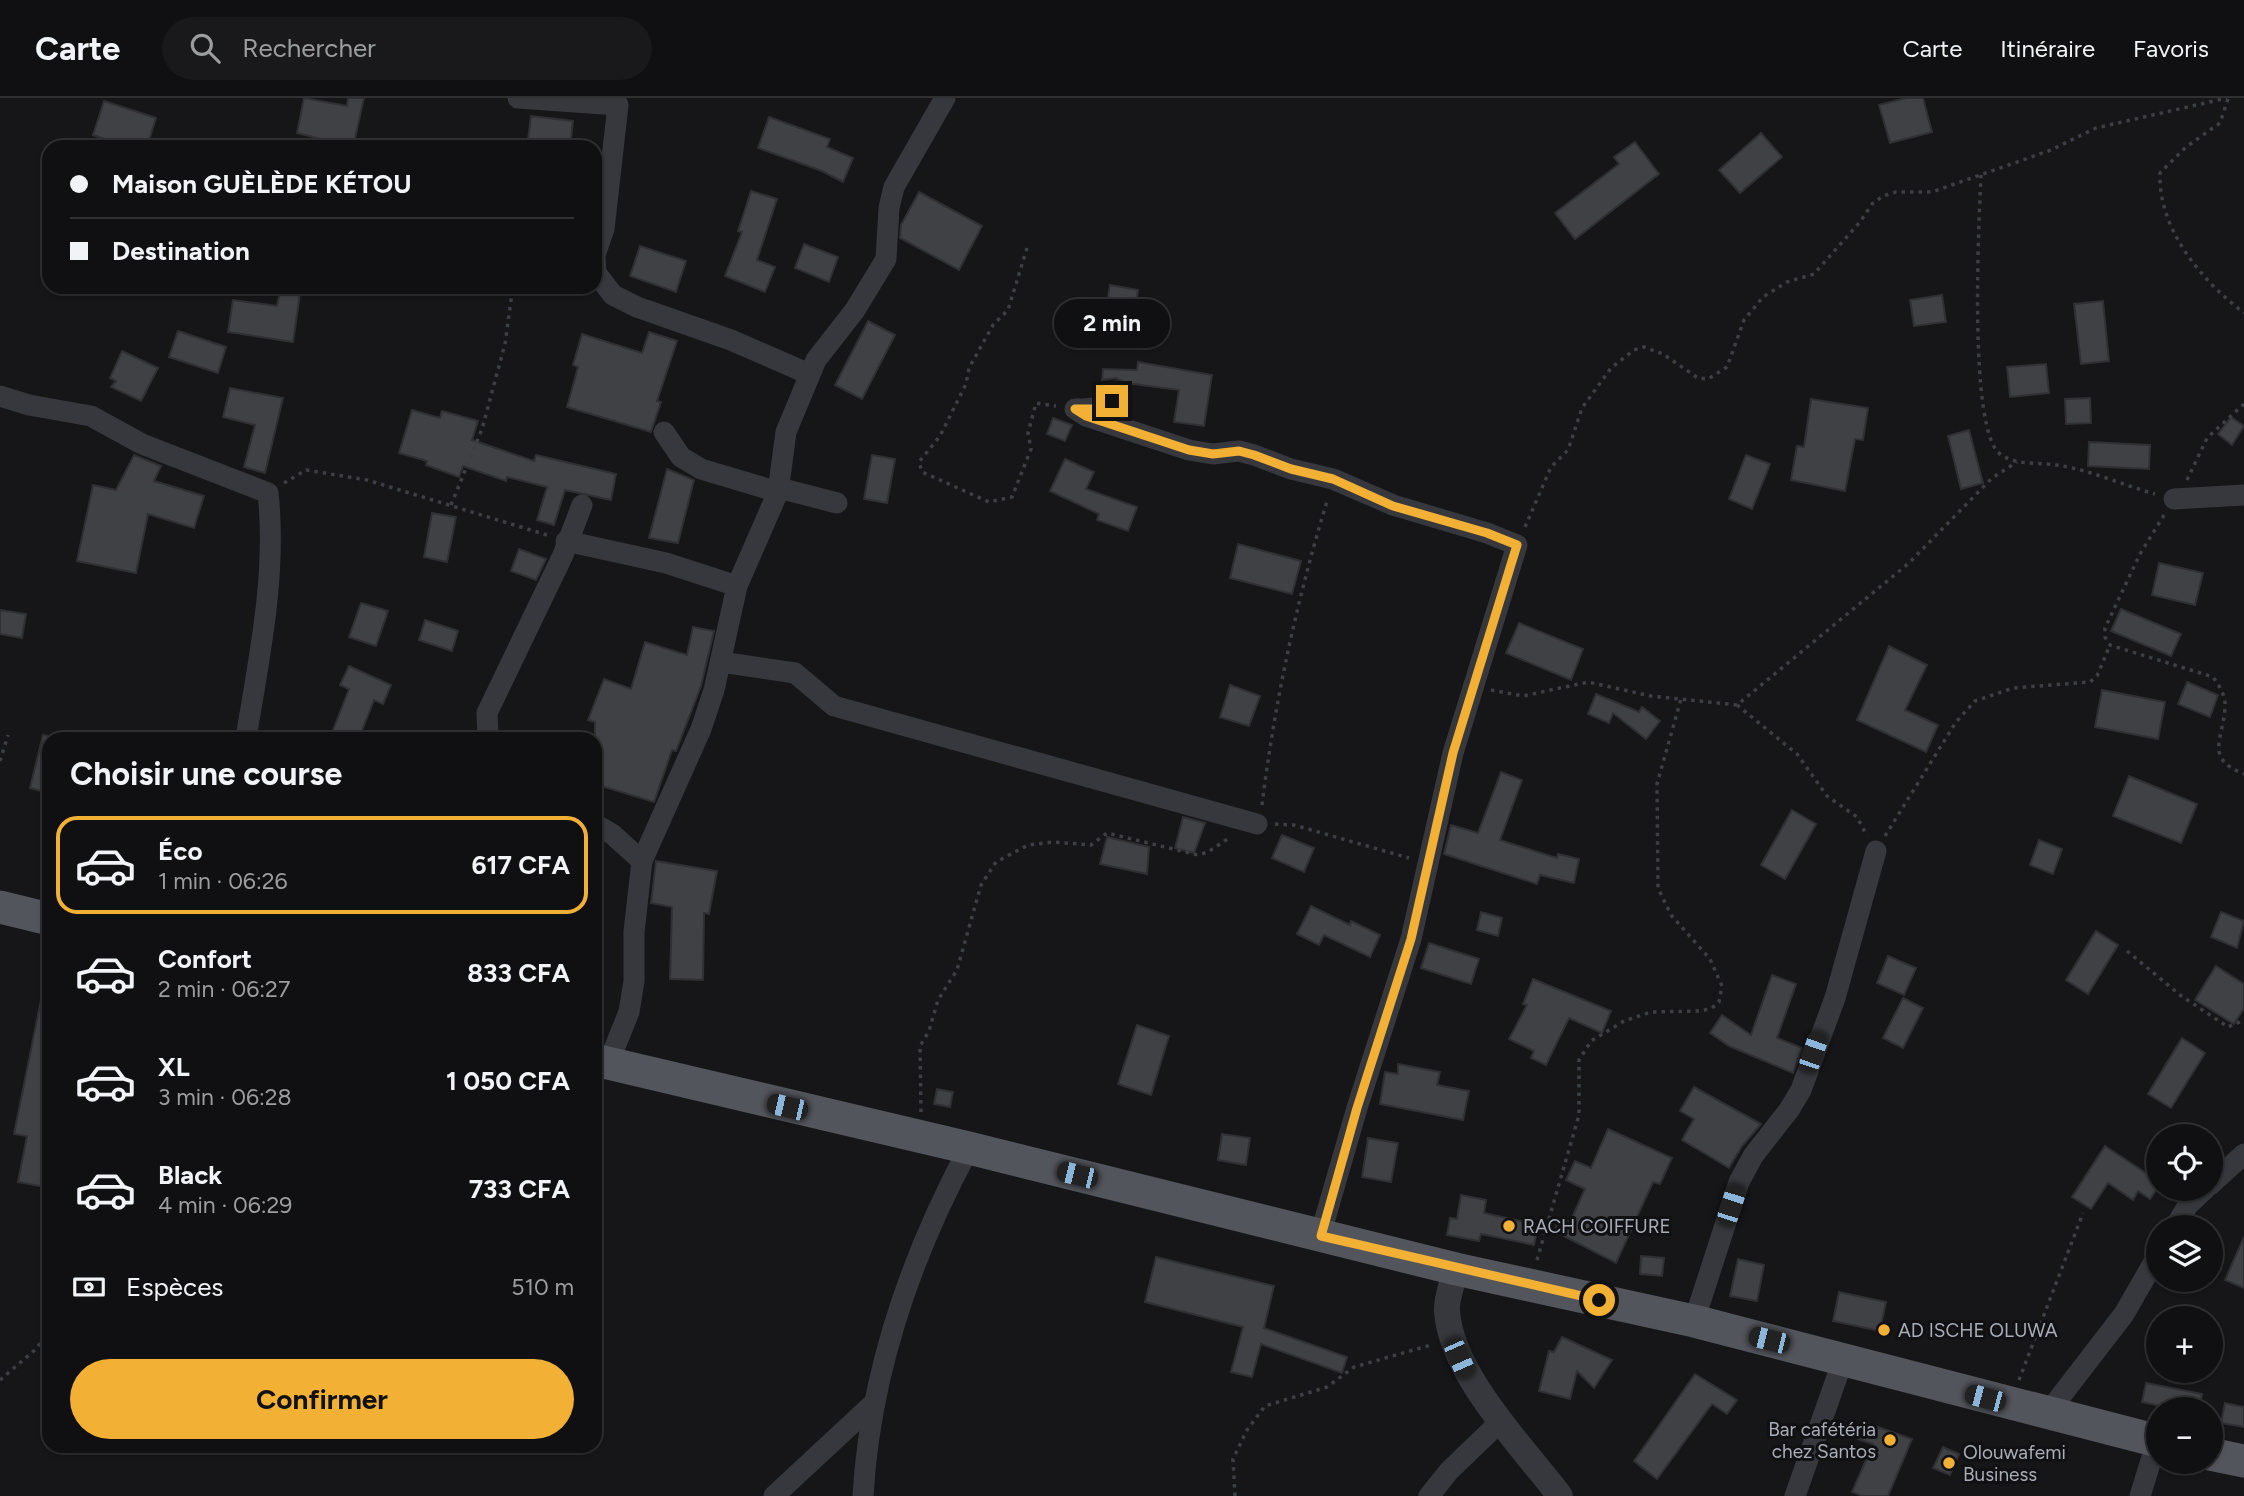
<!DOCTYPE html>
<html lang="fr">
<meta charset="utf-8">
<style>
:root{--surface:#101012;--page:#19191b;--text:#f1f3f6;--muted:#9c9d9f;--line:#303032;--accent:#f2b134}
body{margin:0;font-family:Figtree,sans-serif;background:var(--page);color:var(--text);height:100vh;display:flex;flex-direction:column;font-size:26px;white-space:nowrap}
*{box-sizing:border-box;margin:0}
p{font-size:23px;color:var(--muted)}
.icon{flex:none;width:38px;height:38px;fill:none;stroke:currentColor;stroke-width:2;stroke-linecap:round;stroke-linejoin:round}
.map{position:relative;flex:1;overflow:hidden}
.details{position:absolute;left:42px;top:634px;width:560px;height:721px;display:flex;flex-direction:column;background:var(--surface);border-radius:21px;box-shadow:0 2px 5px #0004,0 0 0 2px var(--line)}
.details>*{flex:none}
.banner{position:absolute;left:42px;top:42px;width:560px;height:154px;border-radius:21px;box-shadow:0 2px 5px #0004,0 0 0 2px var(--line);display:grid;align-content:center;height:154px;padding:0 28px;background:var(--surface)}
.buttons{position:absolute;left:2146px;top:1026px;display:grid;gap:14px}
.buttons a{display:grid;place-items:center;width:77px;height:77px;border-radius:50%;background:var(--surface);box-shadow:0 2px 5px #0004,0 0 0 2px var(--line);font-size:35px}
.end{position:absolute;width:32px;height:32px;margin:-16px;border:9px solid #f2b134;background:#111;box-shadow:0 0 0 4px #111}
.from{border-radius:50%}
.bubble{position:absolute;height:49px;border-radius:24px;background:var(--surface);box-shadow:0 2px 5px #0004,0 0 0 2px var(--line);font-size:23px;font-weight:700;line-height:49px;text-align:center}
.car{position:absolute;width:21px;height:42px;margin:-21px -10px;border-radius:9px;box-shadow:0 0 5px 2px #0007;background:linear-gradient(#222 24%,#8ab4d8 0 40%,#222 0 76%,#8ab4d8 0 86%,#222 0)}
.banner b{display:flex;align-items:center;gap:24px;height:66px;font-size:26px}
.banner b+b{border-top:2px solid var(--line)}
.banner i{width:18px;height:18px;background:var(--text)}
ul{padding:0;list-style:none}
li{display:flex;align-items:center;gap:21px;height:98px;margin:0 14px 10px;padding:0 14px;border:4px solid transparent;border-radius:21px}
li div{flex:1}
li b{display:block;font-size:26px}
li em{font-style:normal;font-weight:700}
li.on{border-color:var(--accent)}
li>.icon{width:63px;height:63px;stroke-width:1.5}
h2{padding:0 28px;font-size:32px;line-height:84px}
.pay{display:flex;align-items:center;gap:18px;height:77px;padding:0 28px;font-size:26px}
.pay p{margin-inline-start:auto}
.cta{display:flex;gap:14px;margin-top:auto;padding:14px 28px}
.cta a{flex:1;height:80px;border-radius:42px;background:var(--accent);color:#111;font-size:28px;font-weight:700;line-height:80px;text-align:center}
header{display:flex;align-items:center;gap:42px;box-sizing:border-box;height:98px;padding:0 35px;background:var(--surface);border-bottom:2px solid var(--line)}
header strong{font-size:33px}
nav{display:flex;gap:38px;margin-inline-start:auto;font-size:24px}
.search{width:490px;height:63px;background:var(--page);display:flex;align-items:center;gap:18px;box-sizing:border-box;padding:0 24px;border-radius:38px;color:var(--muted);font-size:26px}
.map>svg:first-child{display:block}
</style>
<header>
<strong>Carte</strong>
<div class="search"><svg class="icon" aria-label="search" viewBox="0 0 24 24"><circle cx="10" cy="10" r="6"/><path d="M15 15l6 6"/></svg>Rechercher</div>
<nav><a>Carte</a><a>Itinéraire</a><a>Favoris</a></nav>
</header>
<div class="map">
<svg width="2244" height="1398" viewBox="0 0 2244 1398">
<rect width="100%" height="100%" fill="#161618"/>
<g fill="#404145" stroke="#303034" stroke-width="2">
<path d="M304 0 347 8 348 0H364L353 49 297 35Z"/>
<path d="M1906 0H1923L1932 34 1890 45 1879 7Z"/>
<path d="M104 3 156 20 147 49H129L93 37Z"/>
<path d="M531 18 573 23 570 49H527Z"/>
<path d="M769 19 830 41 827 49 853 60 843 84 822 73 758 50Z"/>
<path d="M1761 35 1782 59 1740 95 1719 72Z"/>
<path d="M1635 44 1659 76 1575 141 1555 115 1619 66 1614 59Z"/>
<path d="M751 93 777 101 757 162 775 169 765 194 725 178 742 134 738 133Z"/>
<path d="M919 94 982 128 959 172 900 140 901 127Z"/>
<path d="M804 146 838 159 829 184 795 170Z"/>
<path d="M640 148 686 163 676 194 630 178Z"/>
<path d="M1110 187 1138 192 1130 239 1102 235Z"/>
<path d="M281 189H301L293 244 228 234 233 202 277 208Z"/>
<path d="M1942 197 1946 224 1914 228 1910 202Z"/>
<path d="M2103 203 2109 263 2081 266 2074 206Z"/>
<path d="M868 223 895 237 862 301 835 287Z"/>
<path d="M178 233 226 249 218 275 169 259Z"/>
<path d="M649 234 677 243 657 303 661 304 651 334 567 309 578 269 573 267 582 236 642 255Z"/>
<path d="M122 253 158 270 141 303 111 289 116 283 110 280Z"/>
<path d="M1138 264 1212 277 1204 328 1174 324 1179 292 1126 285 1116 280 1102 282 1103 271 1137 272Z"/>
<path d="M2046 266 2049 295 2010 299 2007 269Z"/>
<path d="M230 290 283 300 265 375 244 369 255 327 223 319Z"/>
<path d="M2090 300 2091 325 2066 326 2065 301Z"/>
<path d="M1811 301 1868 310 1863 342 1855 341 1845 393 1791 382 1797 348 1804 349Z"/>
<path d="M412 312 440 320 442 313 478 323 472 342 534 363 536 357 616 376 611 402 565 392 554 427 537 422 547 389 507 379 506 383 463 368 459 379 426 367 427 363 399 355Z"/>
<path d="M2231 319 2244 328 2232 347 2218 336Z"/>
<path d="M1053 320 1072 327 1065 343 1047 336Z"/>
<path d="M1969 332 1983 385 1961 391 1948 338Z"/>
<path d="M2089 344 2150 347 2149 371 2088 368Z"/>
<path d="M134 357 161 368 154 383 204 398 194 430 148 416 136 475 77 463 93 387 116 392Z"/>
<path d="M872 357 895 361 887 405 864 401Z"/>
<path d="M1746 357 1770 366 1752 411 1729 401Z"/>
<path d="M1065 361 1094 374 1086 391 1137 409 1128 433 1097 422 1099 416 1050 393Z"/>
<path d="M667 371 694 382 678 445 649 440Z"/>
<path d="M432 415 456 419 447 464 424 459Z"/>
<path d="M1238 446 1301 463 1292 496 1230 480Z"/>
<path d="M519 451 546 461 536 482 511 473Z"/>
<path d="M2159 465 2203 475 2195 507 2152 497Z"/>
<path d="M361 505 388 513 376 548 349 539Z"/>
<path d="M2121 511 2181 536 2171 558 2111 533Z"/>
<path d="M0 512 26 516 22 540 0 536Z"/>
<path d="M425 522 458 533 452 553 419 542Z"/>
<path d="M1519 525 1583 551 1571 582 1506 555Z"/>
<path d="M693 529 714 533 701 588 676 653 672 652 654 704 595 686V624L588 622 604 581 631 591 645 544 687 557Z"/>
<path d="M1889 548 1927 567 1905 612 1938 627 1926 654 1857 622Z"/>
<path d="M349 568 391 587 383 606 374 602 359 640H330L349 591 340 587Z"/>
<path d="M2187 584 2218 597 2210 619 2178 606Z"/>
<path d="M1230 587 1260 598 1249 628 1220 619Z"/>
<path d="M2102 592 2165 604 2158 641 2095 629Z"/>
<path d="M1596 596 1639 614 1642 609 1660 623 1646 641 1613 615 1609 625 1588 616Z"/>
<path d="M43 637 49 638V695L30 690Z"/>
<path d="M1501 674 1522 682 1500 742 1557 760 1558 756 1579 761 1574 785 1540 777 1537 786 1444 756 1451 727 1478 735Z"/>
<path d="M2129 678 2197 706 2181 745 2113 718Z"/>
<path d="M1792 712 1816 726 1785 781 1761 767Z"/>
<path d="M1183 719 1205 725 1194 755 1175 750Z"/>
<path d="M1282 737 1314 750 1304 774 1272 760Z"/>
<path d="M1107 739 1149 749 1147 776 1100 766Z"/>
<path d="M2039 742 2062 751 2053 776 2030 767Z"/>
<path d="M656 763 717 773 709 816 704 815 703 882 670 881 672 809 651 805Z"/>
<path d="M1311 808 1350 827 1351 823 1380 837 1370 859 1324 837 1319 847 1297 836Z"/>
<path d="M1481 814 1502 820 1498 838 1477 832Z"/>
<path d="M2221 814 2244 823 2237 850 2211 839Z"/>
<path d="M2096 833 2118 847 2088 896 2066 882Z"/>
<path d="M1429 845 1479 861 1471 886 1421 870Z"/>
<path d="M1888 858 1916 870 1904 897 1877 885Z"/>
<path d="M2216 868 2244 886V910L2234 926 2195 902Z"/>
<path d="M1772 877 1796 886 1777 940 1802 950 1793 975 1729 948 1710 935 1722 917 1751 937Z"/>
<path d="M1533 881 1611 913 1602 935 1569 920 1546 967 1531 960 1534 953 1509 941 1527 907 1523 906Z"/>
<path d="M1903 900 1923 910 1903 950 1883 940Z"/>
<path d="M41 902 49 903V1023L44 1047 49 1048V1070L45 1089 18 1084 27 1038 14 1036Z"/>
<path d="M1137 927 1169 938 1151 997 1118 986Z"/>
<path d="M2182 940 2205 955 2171 1010 2148 996Z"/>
<path d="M1398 966 1440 974 1437 987 1469 993 1463 1022 1380 1006 1385 974 1398 976Z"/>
<path d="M1694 989 1761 1026 1742 1048 1729 1070 1682 1042 1694 1021 1680 1013Z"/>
<path d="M937 991 953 994 950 1009 934 1006Z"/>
<path d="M1608 1031 1672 1060 1660 1086 1653 1084 1616 1165 1554 1133 1560 1120 1570 1124 1585 1091 1566 1082 1575 1063 1591 1070Z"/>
<path d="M1222 1036 1250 1040 1246 1067 1218 1062Z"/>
<path d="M1368 1040 1398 1045 1391 1084 1362 1079Z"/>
<path d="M2105 1048 2158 1083V1089L2150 1101 2138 1093 2133 1102 2108 1085 2091 1111 2072 1099Z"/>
<path d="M1461 1097 1486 1102 1484 1115 1538 1127 1534 1147 1481 1136 1479 1143 1447 1137 1450 1120 1457 1121Z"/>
<path d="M2244 1139V1190L2225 1182Z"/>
<path d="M1641 1158 1664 1160 1662 1178 1640 1176Z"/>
<path d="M1156 1159 1274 1188 1264 1230 1347 1259 1342 1275 1261 1246 1252 1279 1231 1274 1243 1229 1145 1204Z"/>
<path d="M1738 1161 1764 1167 1757 1203 1730 1198Z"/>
<path d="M1839 1194 1886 1204 1880 1233 1833 1223Z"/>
<path d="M1562 1239 1612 1262 1594 1290 1577 1273 1570 1301 1539 1293 1549 1253 1554 1254Z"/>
<path d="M1695 1276 1737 1302 1727 1316 1712 1306 1657 1381 1634 1363Z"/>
<path d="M2146 1285 2202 1296 2199 1311H2175L2142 1304Z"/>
<path d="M2225 1305 2244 1309V1329L2221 1325Z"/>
<path d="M1864 1324 1912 1341 1888 1398H1862L1852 1394 1873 1346 1858 1341Z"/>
<path d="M1943 1349 1959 1356 1950 1377 1933 1370Z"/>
</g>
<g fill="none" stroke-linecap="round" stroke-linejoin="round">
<g stroke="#3d3f44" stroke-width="3.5" stroke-dasharray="3.5 5" stroke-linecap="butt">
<path d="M2228 1 2220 25 2186 49 2160 75C2158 131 2201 182 2244 215"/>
<path d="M1981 77C1979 123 1968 332 2000 356 2016 368 2039 364 2057 367 2090 372 2123 387 2155 396"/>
<path d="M1027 150 1008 212 993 227 969 270 966 286 940 338 919 364 922 374 989 404 1012 399 1031 351 1028 335 1036 305 1056 308"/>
<path d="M2187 382 2207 340 2244 306"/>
<path d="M284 385 306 372 367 382 547 437"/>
<path d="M451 407 482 331 505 246 512 195"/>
<path d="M2164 417 2140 456 2105 530V539L2110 547 2213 579C2220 589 2226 598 2225 610 2223 642 2204 660 2244 676"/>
<path d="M1525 429 1551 369 1568 352 1582 310 1611 270 1634 252 1644 249 1663 256 1698 280 1708 281 1727 269 1744 222 1763 199 1787 184 1814 176 1860 124 1872 106 1883 98 1896 94H1932L2051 52 2096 30 2227 0"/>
<path d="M1491 592 1523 598 1588 584 1651 598 1737 607 1909 465 1992 380 2017 364"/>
<path d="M1737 607 1797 656 1827 698 1857 719 1867 738"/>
<path d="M0 663 8 637"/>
<path d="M1262 707C1275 602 1297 501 1328 400"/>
<path d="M1275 726 1294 727 1409 760"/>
<path d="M1885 738 1956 624 1975 603 2013 590 2090 584 2097 578 2110 547"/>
<path d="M2127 853 2180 897 2228 929 2244 922"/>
<path d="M921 1014 920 948 929 933 938 902 957 872 981 787 996 764 1028 747 1053 744 1091 747 1107 735 1198 757 1208 754 1229 740"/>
<path d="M1537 1162 1579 1017V962L1591 943 1624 923 1651 914 1701 913 1712 910 1719 904 1722 888 1710 861 1671 817 1658 790 1657 686 1681 601"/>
<path d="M0 1282 36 1251 49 1233"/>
<path d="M2019 1282 2083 1115"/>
<path d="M1235 1398 1233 1361 1247 1332 1265 1308 1327 1289 1354 1269 1431 1247"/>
</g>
<g stroke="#37383d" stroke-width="21">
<path d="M518 0 618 7 604 131 595 157 596 175 613 197 637 209 731 242 809 276"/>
<path d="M1116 293C1108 311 1093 311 1075 311L1086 318 1189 352 1213 356 1239 353 1254 357 1291 371 1333 381 1393 407 1487 435 1517 447 1453 655 1411 841 1357 1010 1320 1138"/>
<path d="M0 298 29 307 91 318 142 346 268 395C277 476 259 560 246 640"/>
<path d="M664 334 681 359 701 371 778 394"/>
<path d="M779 390 837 405"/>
<path d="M2174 401 2244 397"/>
<path d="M566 443 666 465 737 488"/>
<path d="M721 564 795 575 834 608 1257 726"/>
<path d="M488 640 487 615 563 457 582 407"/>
<path d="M595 726 612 736 642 763"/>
<path d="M608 966 629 914 634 883V834L642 763 701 631 714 592 737 488 778 394 786 334 816 262 855 212 886 161 889 110 894 89 945 0"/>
<path d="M2210 1087 2244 1056"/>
<path d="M2175 1129 2188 1107 2206 1090"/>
<path d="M1694 1223 1739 1084 1753 1058 1789 1012 1801 992 1835 900 1876 753"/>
<path d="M2047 1316 2124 1216 2158 1157"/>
<path d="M774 1398 873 1306"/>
<path d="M863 1398C870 1275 911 1158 969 1050"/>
<path d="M1429 1398 1449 1373 1502 1322"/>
<path d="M1795 1398 1843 1262"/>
<path d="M2140 1398 2157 1343"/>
</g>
<path stroke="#37383d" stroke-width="26" d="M1456 1171C1453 1184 1446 1200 1447 1213 1451 1276 1522 1348 1560 1398"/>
<g stroke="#53555c" stroke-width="33">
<path d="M0 809 49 821"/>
<path d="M595 962 969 1050 1456 1171 1694 1223 2158 1343"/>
<path d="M2210 1356 2244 1363"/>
</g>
</g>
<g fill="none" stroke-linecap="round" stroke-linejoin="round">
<path stroke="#f2b134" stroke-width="9" d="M1112 303 1097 311H1075L1086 318 1189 352 1213 356 1239 353 1254 357 1291 371 1333 381 1393 408 1487 435 1517 447 1453 655 1411 841 1357 1010 1321 1138 1599 1202"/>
</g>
<g fill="#f2b134" stroke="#111113" stroke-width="2.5">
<circle cx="1509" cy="1128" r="7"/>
<circle cx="1884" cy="1232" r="7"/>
<circle cx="1890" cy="1342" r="7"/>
<circle cx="1949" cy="1365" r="7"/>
</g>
<g text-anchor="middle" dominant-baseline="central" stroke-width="6" stroke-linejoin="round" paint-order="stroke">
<g font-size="19" fill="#a8adb8" stroke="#111113" text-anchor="start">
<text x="1523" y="1128">RACH COIFFURE</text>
<text x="1898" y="1232">AD ISCHE OLUWA</text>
<text x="1876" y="1331" text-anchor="end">Bar cafétéria<tspan x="1876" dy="22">chez Santos</tspan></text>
<text x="1963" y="1354">Olouwafemi<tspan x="1963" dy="22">Business</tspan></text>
</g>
</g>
</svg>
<div class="buttons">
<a><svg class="icon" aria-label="locate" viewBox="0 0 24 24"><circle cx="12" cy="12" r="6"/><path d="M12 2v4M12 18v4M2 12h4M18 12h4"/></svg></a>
<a><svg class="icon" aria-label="layers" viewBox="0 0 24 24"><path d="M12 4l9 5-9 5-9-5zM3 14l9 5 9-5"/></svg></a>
<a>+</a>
<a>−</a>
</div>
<i class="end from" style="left:1599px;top:1202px"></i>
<i class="end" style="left:1112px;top:303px"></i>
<div class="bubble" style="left:1054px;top:201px;width:116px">2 min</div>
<i class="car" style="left:1813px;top:954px;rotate:19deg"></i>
<i class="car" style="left:787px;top:1009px;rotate:283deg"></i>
<i class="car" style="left:1077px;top:1077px;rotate:284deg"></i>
<i class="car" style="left:1731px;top:1107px;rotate:18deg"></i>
<i class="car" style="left:1769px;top:1242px;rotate:284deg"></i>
<i class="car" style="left:1459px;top:1260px;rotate:156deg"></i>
<i class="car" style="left:1985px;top:1300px;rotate:285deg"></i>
<div class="banner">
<b><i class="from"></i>Maison GUÈLÈDE KÉTOU</b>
<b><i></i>Destination</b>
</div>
<section class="details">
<h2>Choisir une course</h2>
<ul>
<li class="on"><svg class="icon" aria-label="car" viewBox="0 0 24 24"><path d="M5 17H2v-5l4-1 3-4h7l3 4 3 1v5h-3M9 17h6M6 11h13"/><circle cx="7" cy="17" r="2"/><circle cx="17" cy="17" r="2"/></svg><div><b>Éco</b><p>1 min · 06:26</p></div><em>617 CFA</em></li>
<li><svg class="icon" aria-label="car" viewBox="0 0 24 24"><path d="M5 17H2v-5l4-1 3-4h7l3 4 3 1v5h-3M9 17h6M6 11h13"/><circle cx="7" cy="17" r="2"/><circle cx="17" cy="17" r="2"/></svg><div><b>Confort</b><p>2 min · 06:27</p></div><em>833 CFA</em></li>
<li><svg class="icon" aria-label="car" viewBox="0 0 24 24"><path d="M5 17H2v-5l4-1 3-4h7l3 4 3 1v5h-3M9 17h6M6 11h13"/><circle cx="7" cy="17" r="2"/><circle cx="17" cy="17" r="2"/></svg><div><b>XL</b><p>3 min · 06:28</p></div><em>1 050 CFA</em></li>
<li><svg class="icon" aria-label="car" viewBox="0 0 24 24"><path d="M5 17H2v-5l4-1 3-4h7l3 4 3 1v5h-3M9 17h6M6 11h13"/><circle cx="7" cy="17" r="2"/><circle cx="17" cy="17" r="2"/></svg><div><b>Black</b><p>4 min · 06:29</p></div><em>733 CFA</em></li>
</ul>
<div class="pay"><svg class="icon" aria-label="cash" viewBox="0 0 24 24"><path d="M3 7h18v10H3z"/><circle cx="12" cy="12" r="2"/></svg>Espèces<p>510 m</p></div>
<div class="cta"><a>Confirmer</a></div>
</section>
</div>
